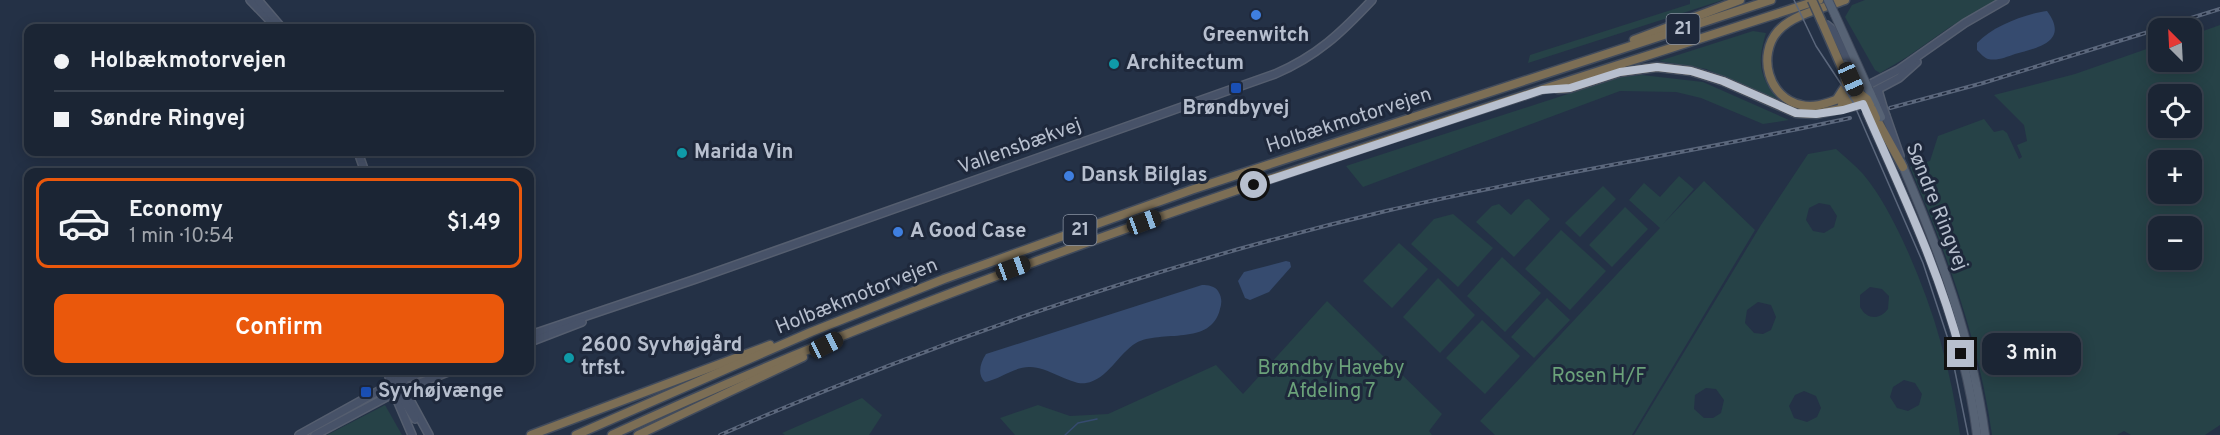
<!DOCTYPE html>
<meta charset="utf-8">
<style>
:root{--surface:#1b2534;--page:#283140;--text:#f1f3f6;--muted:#a0a5ac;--line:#39424f;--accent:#ea580c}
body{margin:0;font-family:Overpass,sans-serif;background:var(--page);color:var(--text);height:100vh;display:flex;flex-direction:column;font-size:22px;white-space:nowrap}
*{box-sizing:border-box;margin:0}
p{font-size:20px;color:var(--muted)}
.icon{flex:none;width:33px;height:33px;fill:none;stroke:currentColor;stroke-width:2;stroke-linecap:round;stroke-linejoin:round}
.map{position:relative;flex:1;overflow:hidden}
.details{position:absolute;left:24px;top:168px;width:510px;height:207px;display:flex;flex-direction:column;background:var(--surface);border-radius:12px;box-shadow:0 3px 15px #0003,0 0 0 2px var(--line)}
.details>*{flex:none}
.hud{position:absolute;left:24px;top:24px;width:510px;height:132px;border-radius:12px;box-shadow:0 3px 15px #0003,0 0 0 2px var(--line);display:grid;align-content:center;height:132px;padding:0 30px;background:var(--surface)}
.needle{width:39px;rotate:336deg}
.tools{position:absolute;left:2148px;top:18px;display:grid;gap:12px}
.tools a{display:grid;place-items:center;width:54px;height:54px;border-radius:12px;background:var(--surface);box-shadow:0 3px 15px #0003,0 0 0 2px var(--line);font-size:30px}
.end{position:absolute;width:27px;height:27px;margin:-14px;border:8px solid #b7bfce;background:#111;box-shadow:0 0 0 3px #111}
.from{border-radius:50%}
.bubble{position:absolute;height:42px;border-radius:12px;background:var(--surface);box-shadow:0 3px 15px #0003,0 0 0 2px var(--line);font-size:20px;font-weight:600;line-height:42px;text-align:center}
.car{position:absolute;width:18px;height:36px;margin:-18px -9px;border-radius:8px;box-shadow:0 0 4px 2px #0007;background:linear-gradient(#222 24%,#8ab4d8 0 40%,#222 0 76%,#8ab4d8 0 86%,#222 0)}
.hud b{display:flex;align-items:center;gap:21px;height:57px;font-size:22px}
.hud b+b{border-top:2px solid var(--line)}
.hud i{width:15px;height:15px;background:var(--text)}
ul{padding:10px 0 0;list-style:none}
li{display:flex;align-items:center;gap:18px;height:90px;margin:0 12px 9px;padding:0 18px;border:3px solid transparent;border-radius:12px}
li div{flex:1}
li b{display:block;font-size:22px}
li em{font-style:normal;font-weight:600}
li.active{border-color:var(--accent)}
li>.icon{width:54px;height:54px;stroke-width:1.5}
.button{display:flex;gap:12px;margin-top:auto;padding:12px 30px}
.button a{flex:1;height:69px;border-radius:12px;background:var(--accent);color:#fff;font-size:24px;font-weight:600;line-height:69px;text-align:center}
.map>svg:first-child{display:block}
</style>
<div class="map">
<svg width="2220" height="435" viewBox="0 0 2220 435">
<rect width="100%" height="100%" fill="#243146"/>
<g fill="#264247" fill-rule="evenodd">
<path d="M1690 0H1723L1528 63 1530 55 1690 4Z"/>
<path d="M1865 0H1996L1950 27 1907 57 1880 73 1875 70 1845 17 1852 5Z"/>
<path d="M2220 25V425L2205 435H2131L2124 431 2117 435H1992C1979 341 1947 254 1910 167L1930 161 1938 136 1984 119 1994 132 2003 130 2007 133 2019 159 2022 157 2017 145 2027 141 2024 125 1994 95 2075 74 2158 45V62H2192V35ZM2158 94H2192V128H2158ZM2158 160H2192V194H2158ZM2158 226H2192V260H2158Z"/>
<path d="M1753 31 1766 33C1757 62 1759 76 1778 100L1706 69 1659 61Z"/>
<path d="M1642 75 1703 82 1789 120 1763 124 1701 98 1676 92 1620 91 1363 187 1346 166 1620 77Z"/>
<path d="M1836 149C1845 157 1855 165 1863 174 1880 194 1892 218 1903 241 1932 303 1951 368 1960 435H1634L1761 225 1808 154ZM1819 203 1830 205 1837 216 1834 227 1824 233 1813 231 1806 220 1809 208ZM1870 287 1882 289 1889 296 1888 309C1880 320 1867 320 1860 307V295ZM1758 302 1771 305 1776 317 1771 330 1763 334 1754 333 1745 323 1747 310ZM1904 380 1915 383 1922 394 1919 405 1908 411 1897 408 1890 397 1893 387ZM1706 388 1716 389 1724 400 1721 413 1713 418H1704L1694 409 1695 395ZM1804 391 1816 396 1821 408 1817 417 1807 422 1794 418 1789 406 1795 395Z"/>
<path d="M1679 176 1694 189 1663 224 1704 181 1755 230 1632 435H1495L1480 421 1660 228 1629 200 1644 183 1660 197Z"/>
<path d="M1603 186 1616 199 1580 237 1565 223Z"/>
<path d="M1529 199 1550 219 1514 257 1476 222 1492 206 1499 204 1511 215 1525 200Z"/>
<path d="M1625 207 1648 229 1612 267 1589 245Z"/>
<path d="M1453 214 1493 248 1458 287 1411 244 1434 219Z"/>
<path d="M1561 230 1606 271 1570 310 1525 269Z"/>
<path d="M1399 243 1428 269 1392 308 1363 281Z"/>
<path d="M1502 257 1541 293 1505 332 1467 296Z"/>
<path d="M1438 278 1475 315 1440 353 1403 317Z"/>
<path d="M1547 298 1570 320 1534 358 1511 337Z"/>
<path d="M1327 301 1442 414 1429 431 1432 435H1015L1000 418 1038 405 1070 416 1108 414 1216 365 1243 394Z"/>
<path d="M1482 320 1520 356 1485 394 1446 358Z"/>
<path d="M862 398 882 415 869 435H785L782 433Z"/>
<path d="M385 405 402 435H327Z"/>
</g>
<g fill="#364b6f">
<path d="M2047 11C2070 42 2037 48 2015 54 2006 57 1998 61 1988 59 1983 57 1981 54 1977 50V43C1993 26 2025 14 2047 11Z"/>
<path d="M1286 261 1290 262 1291 267 1269 292 1250 300 1245 298 1238 281 1244 272Z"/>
<path d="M1202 285C1208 285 1215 286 1218 291 1222 297 1222 303 1220 309 1211 347 1161 329 1136 343 1119 353 1107 380 1086 383 1072 386 1047 366 1029 367 1014 367 1000 379 985 382 977 375 980 363 986 354Z"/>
</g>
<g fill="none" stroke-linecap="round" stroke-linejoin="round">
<path stroke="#364b6f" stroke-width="1.5" d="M1065 435 1078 423 1097 419"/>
<g stroke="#555e6f" stroke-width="10">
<g id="secondary">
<path d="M250 0 277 28"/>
<path d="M258 0 282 28"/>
<path d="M1827 25 1833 30 1856 77 1866 90"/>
<path d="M1878 90 1883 107"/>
<path d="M1867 95 1899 78 1917 62"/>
<path d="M1845 97 1898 70 1965 23 2005 0"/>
<path d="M1886 116 1900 156"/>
<path d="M358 152 365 172"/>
<path d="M530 335 696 279 1275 74C1317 56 1341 33 1372 0"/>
<path d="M530 342 582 322"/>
<path d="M387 370 394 393 412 435"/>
<path d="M393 370 397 382 401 385"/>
<path d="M399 370 410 400 429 435"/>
<path d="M396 388 415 419"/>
<path d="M299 435 391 384 429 370"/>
<path d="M315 435 394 393 453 370"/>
</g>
</g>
<g stroke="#434c5e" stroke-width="10">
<g id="primary">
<path d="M1835 15 1877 108"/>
<path d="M1845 64 1859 97"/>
<path d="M1870 120C1916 222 1963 323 1977 435"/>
<path d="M1901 162C1939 250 1972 339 1985 435"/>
</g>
</g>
<g stroke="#414b5c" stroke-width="11">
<g id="highway">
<path d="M1845 0C1824 8 1793 14 1778 31 1757 55 1768 98 1801 105 1817 109 1831 101 1845 97"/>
<path d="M1821 20 1845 75 1846 85 1837 99"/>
<path d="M1634 40 1740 0"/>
<path d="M1558 89 1570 88 1620 72 1657 67 1691 71 1723 81 1796 113 1816 114 1863 104"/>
<path d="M1857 91 1867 99 1872 109"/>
<path d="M1842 105 1860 98"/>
<path d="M1876 118 1903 167"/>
<path d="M531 435 770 345"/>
<path d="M576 435 811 332 944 279 1191 190 1771 0"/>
<path d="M612 435C1001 255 1412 133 1819 0"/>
<path d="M638 435 803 357"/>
</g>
</g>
<use href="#secondary" stroke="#475268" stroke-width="7"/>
<use href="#primary" stroke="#576375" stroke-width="8"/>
<use href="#highway" stroke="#7c6e55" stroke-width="8"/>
<path stroke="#5b677c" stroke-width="1.5" d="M1794 0 1816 46 1853 102 1923 263 1949 342 1968 435"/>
<g stroke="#5b677c" stroke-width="4">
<g id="rail">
<path d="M2159 28 2220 9"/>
<path d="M1890 108 1983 83 2158 29"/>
<path d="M720 435C935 341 1158 265 1386 211 1540 175 1696 152 1850 118"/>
</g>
</g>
<use href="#rail" stroke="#1e283b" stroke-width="1.5" stroke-dasharray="4.5" stroke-linecap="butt"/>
<g stroke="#555e6f" stroke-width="10" stroke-linecap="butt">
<path id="secondary-bridge" d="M1883 107 1886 116"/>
</g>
<g stroke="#434c5e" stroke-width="10" stroke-linecap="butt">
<g id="primary-bridge">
<path d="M1828 0 1835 15"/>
<path d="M1877 108 1881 117"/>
<path d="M1866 111 1870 120"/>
</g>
</g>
<g stroke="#414b5c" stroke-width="11" stroke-linecap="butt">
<g id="highway-bridge">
<path d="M1812 0 1821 20"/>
<path d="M1872 109 1876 118"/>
</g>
</g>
<use href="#secondary-bridge" stroke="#475268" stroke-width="7"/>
<use href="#primary-bridge" stroke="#576375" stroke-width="8"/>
<use href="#highway-bridge" stroke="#7c6e55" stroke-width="8"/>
</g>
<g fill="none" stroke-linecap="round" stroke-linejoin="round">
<path stroke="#b7bfce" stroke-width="8" d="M1254 185 1542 90 1570 88 1620 72 1657 67 1691 71 1723 81 1796 113 1816 114 1843 110 1863 104C1899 186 1938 266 1961 354"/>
</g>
<g fill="#3f7fe0" stroke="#1e283b" stroke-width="2">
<circle cx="1256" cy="15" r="6"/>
<circle cx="1069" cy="176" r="6"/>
<circle cx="898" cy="232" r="6"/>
</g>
<g fill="#0f9aa8" stroke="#1e283b" stroke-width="2">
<circle cx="1114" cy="64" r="6"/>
<circle cx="682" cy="153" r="6"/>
<circle cx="569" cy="358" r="6"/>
</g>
<g fill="#1a4fb4" stroke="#1e283b" stroke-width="2">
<rect x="1230" y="82" width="12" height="12" rx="3"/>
<rect x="360" y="386" width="12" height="12" rx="3"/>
</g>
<g text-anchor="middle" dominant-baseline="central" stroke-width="6" stroke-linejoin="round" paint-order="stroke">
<g fill="#1e283b" stroke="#8992a2" stroke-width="1.5">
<rect x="1666.5" y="14" width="33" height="30" rx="4.5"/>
<rect x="1063.5" y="215" width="33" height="30" rx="4.5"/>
</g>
<g font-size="18" font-weight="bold" fill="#b7bfce">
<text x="1683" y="29">21</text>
<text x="1080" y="230">21</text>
</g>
<g font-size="20" font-weight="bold" fill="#b7bfce" stroke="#1e283b" text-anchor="start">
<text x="1256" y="36" text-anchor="middle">Greenwitch</text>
<text x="1126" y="64">Architectum</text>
<text x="1236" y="109" text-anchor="middle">Brøndbyvej</text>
<text x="694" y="153">Marida Vin</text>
<text x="1081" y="176">Dansk Bilglas</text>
<text x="910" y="232">A Good Case</text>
<text x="581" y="346">2600 Syvhøjgård<tspan x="581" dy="23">trfst.</tspan></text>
<text x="378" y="392">Syvhøjvænge</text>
</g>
<g font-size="20" fill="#b7bfce" stroke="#1e283b">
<text transform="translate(1349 121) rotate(-18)">Holbækmotorvejen</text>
<text transform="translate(1020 147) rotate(-20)">Vallensbækvej</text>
<text transform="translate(1936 207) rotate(68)">Søndre Ringvej</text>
<text transform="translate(857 297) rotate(-22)">Holbækmotorvejen</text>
</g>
<g font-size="20" fill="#6ba27a" stroke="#1e283b">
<text x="1331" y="369">Brøndby Haveby<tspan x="1331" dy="23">Afdeling 7</tspan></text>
<text x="1599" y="377">Rosen H/F</text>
</g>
</g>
</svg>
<div class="tools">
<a><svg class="needle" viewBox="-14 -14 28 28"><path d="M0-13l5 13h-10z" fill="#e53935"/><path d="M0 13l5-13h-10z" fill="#a0a5ac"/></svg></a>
<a><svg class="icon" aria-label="locate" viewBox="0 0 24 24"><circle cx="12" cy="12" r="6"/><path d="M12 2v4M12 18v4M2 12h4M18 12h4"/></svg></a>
<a>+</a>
<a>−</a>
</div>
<i class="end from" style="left:1254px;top:185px"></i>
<i class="end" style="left:1961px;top:354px"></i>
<div class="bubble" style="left:1982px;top:333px;width:99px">3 min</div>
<i class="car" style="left:1851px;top:79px;rotate:156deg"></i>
<i class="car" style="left:1144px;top:222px;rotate:70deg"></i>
<i class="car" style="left:1013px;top:268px;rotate:70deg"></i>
<i class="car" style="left:826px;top:345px;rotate:63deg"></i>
<div class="hud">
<b><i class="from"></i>Holbækmotorvejen</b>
<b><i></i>Søndre Ringvej</b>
</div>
<section class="details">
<ul>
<li class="active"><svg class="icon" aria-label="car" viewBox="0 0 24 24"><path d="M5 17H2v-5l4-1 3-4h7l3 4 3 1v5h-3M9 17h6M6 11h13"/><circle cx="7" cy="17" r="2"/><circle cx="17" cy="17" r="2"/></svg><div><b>Economy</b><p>1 min · 10:54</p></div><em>$1.49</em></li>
</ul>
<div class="button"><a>Confirm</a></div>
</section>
</div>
